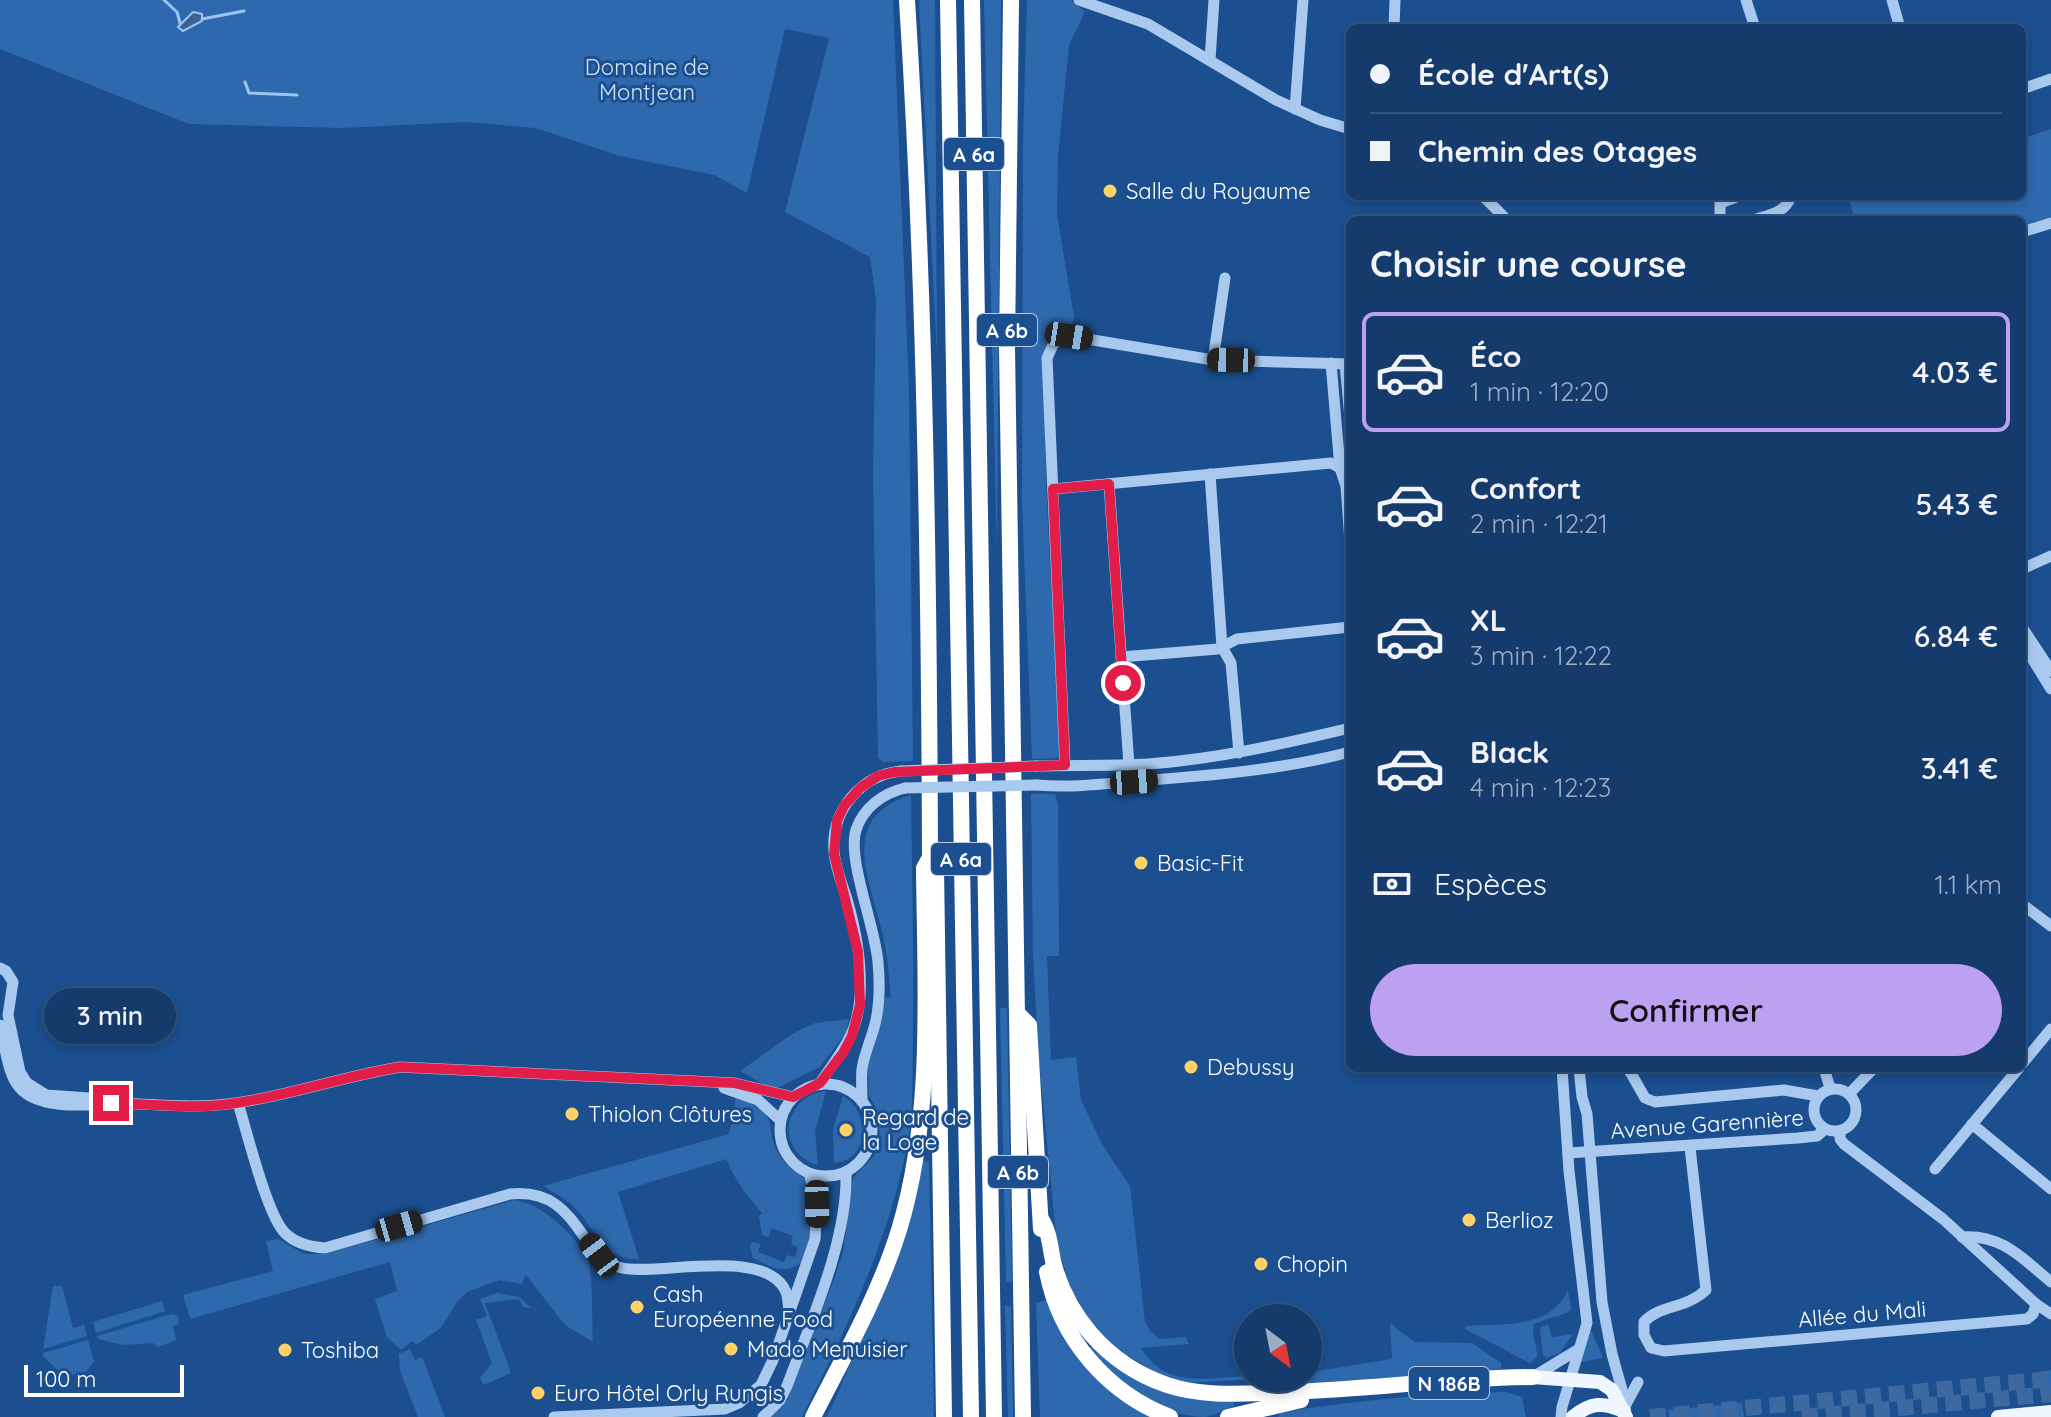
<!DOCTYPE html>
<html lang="fr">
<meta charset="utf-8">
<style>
:root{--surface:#143b6b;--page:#1d4271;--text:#f1f3f6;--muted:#9dadc1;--line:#33557e;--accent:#bca0f2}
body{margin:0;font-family:Quicksand,sans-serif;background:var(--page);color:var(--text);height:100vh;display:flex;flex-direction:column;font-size:30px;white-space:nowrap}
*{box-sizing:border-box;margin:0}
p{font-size:26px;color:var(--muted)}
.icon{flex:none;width:44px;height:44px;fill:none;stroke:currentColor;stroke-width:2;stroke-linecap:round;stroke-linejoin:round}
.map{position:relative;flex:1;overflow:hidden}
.sheet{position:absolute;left:1346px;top:216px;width:680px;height:856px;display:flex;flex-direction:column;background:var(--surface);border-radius:12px;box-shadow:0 4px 12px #0003,0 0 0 2px var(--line)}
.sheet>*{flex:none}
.hud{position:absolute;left:1346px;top:24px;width:680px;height:176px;border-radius:12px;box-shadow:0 4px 12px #0003,0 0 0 2px var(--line);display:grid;align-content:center;height:176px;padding:0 24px;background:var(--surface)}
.needle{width:52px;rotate:148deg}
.tools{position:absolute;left:1234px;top:1304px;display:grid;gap:16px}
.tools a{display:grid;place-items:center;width:88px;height:88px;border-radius:50%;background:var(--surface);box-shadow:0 4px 12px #0003,0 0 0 2px var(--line);font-size:40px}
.scale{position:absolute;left:24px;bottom:20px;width:160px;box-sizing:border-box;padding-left:8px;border:4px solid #fff;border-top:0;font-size:22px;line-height:28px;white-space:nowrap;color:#fff;-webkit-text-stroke:6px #1b4f8f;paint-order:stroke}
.end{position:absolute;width:36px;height:36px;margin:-18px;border:10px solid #e11d48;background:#fff;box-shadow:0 0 0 4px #fff}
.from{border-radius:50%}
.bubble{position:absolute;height:56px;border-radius:28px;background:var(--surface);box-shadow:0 4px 12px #0003,0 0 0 2px var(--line);font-size:26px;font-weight:600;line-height:56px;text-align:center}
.car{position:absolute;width:24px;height:48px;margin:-24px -12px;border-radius:10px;box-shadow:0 0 6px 2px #0007;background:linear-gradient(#222 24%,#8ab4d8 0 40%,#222 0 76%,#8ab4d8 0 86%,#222 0)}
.hud b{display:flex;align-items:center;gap:28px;height:76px;font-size:30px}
.hud b+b{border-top:2px solid var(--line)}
.hud i{width:20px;height:20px;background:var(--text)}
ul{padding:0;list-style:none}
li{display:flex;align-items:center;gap:24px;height:120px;margin:0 16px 12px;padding:0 8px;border:4px solid transparent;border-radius:12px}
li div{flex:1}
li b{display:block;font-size:30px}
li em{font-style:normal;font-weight:600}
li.on{border-color:var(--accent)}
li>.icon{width:72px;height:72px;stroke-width:1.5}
h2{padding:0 24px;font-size:36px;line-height:96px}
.pay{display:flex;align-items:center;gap:20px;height:88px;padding:0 24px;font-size:30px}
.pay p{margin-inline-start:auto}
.action{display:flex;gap:16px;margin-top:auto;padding:16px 24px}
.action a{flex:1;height:92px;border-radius:48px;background:var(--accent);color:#111;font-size:32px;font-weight:600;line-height:92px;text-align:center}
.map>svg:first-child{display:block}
</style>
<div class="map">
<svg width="2051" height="1417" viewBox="0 0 2051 1417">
<rect width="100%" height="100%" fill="#1b4f8f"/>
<g fill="#2e69ad">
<path d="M0 0H893L909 390 913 761 884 762 878 758 873 474 876 300 870 257 785 212 829 38 785 29 747 193 714 175 620 156 535 128 465 122 342 128 189 124 0 49Z"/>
<path d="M919 0H935L937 355Z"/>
<path d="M984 0H1001L997 554Z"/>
<path d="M1027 0H1071L1085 12 1069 45 1058 155 1057 214 1074 317C1071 338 1048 346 1044 367L1046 487 1060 758 1032 759 1022 503 1023 141Z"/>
<path d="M2051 129V217L2022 226V220H1855L1848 196H2022V139Z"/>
<path d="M1031 794H1055L1058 805 1059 956H1047L1051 1060 1076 1057 1081 1100 1102 1144 1130 1186 1145 1322 1150 1331 1160 1339 1186 1337 1189 1344 1141 1348C1165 1389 1207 1378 1248 1376L1254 1379 1186 1383 1159 1375 1116 1348 1094 1328 1070 1286 1057 1245 1039 1061 1033 955Z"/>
<path d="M911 795C912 876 914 957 913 1037 912 1074 914 1111 907 1146 888 1242 846 1330 802 1417H770L787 1400 835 1277 843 1252 853 1178 874 1156 880 1139 878 1112 869 1096 868 1066 881 1024 885 997 891 998C889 978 888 957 883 936 871 881 836 818 911 795Z"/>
<path d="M1000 1008H1007L1012 1282H1006Z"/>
<path d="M849 1019 845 1034 820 1067 777 1088 766 1086 740 1071 792 1034 815 1023Z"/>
<path d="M826 1091 815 1132 818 1165C774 1152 783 1096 826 1091Z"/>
<path d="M843 1096C870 1111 871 1160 834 1163L833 1130Z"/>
<path d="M736 1097C786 1116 760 1125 781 1158 789 1169 802 1174 809 1184 816 1193 814 1222 812 1234 810 1243 804 1254 801 1263 784 1275 770 1267 753 1258L750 1246 752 1242 761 1244 758 1252 784 1262 787 1255 795 1257 798 1247 791 1244 793 1236 772 1228 768 1237 762 1235 759 1216 762 1213C747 1196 735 1180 726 1159L618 1192 639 1259C600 1260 598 1230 574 1207 566 1199 553 1192 543 1186L729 1134Z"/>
<path d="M922 1160 929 1162 934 1417H826C837 1399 843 1379 852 1360 884 1293 910 1234 922 1160Z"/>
<path d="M514 1200C540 1202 578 1236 588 1261 593 1275 592 1325 593 1342L565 1325 526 1275 522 1284 499 1280 467 1292 457 1302 441 1328 416 1345 412 1341 401 1350 387 1337 375 1299 397 1291 390 1262 190 1319 183 1295 273 1271 266 1241 278 1239 304 1254H325Z"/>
<path d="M53 1286H62L73 1328 84 1325 87 1336 43 1349Z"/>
<path d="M1568 1290 1571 1310C1564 1316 1546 1318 1534 1324L1533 1334 1538 1356 1530 1363 1465 1329 1466 1326C1504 1323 1549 1330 1568 1290Z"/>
<path d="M497 1293 520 1297 531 1308 523 1307 519 1299 485 1303 511 1373 484 1385 480 1378 492 1363 476 1320 487 1316 480 1299Z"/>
<path d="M1047 1300C1076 1338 1108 1397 1152 1417H1040L1036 1303Z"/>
<path d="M162 1301 165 1311 96 1333 93 1322Z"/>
<path d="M1005 1306H1011L1013 1417H1008Z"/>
<path d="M171 1314 178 1316 179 1324 173 1326 176 1340 158 1347 153 1343 122 1345 98 1339 97 1336Z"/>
<path d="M1390 1323 1414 1342 1472 1343 1501 1363V1369L1307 1385 1310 1372 1392 1359Z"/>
<path d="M1548 1324 1552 1337 1573 1334 1560 1353 1547 1358 1543 1355 1540 1328Z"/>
<path d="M1590 1328 1603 1358 1581 1362Z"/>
<path d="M88 1340 94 1362 84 1374 63 1375 43 1356V1353Z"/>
<path d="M1094 1345 1114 1363 1235 1399 1234 1406C1224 1410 1214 1416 1204 1417 1157 1417 1118 1380 1088 1349Z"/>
<path d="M410 1349 415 1360 422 1357 445 1417H418L400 1371 399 1354Z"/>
<path d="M2051 1370V1396L2041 1397 2038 1372Z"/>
<path d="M1506 1392 1522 1397 1526 1417H1278L1281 1412C1355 1401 1431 1393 1506 1392Z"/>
<path d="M1742 1403 1744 1417H1669L1668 1410Z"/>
</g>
<path fill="#3c6290" stroke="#9cc4f0" stroke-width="2" d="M193 12 202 14V21L183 31 178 27Z"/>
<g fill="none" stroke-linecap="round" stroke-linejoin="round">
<g stroke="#9cc4f0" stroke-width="3">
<path d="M164 0 177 12 180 23"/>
<path d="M202 19 244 11"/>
<path d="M245 82 249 93 297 95"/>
</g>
<g stroke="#3d69a0" stroke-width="16" stroke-dasharray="16 8" stroke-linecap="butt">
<path d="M1650 1417 2051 1379"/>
<path d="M1802 1417 2051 1394"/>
</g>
<g stroke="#a9c9ee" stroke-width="11">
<path d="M1079 0 1148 24 1276 100 1320 120 1350 129"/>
<path d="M1746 0 1755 28"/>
<path d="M1892 0 1900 28"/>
<path d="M1394 28 1395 0"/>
<path d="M1210 60 1214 0"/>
<path d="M2022 89 2051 79"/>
<path d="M1295 109 1303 0"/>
<path d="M1483 196 1507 220"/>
<path d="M1720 220V203L1739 196"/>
<path d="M1753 220C1768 215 1786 213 1791 196"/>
<path d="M2022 232 2051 223"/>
<path d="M1213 360 1225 278"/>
<path d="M1331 363 1340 468 1346 486 1350 542"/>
<path d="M1345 364 1350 418"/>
<path d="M1210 474 1222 647 1231 663 1239 753"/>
<path d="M1109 484 1129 765"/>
<path d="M1053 489 1331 463 1340 468"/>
<path d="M2022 569 2051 556"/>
<path d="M2022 627 2051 671"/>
<path d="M2022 642 2051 689"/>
<path d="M1121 657 1218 649 1237 639 1350 627"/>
<path d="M1065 765 1047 358 1054 343 1069 336 1213 360 1350 364"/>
<path d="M1036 766C1074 765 1111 766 1148 764 1217 759 1283 744 1350 728"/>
<path d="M1037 785C1071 788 1102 784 1136 781 1207 776 1281 770 1350 752"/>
<path d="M2022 904 2051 926"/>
<path d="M0 968 6 971 13 982 8 1015 20 1072 27 1083 46 1095 104 1099"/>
<path d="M0 1025C11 1074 8 1102 68 1105 83 1105 97 1106 111 1103 152 1104 195 1109 236 1103 291 1095 345 1076 400 1067L734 1083 793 1097"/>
<path d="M2022 1064 2051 1029"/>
<path d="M1579 1068 1582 1097 1587 1114 1602 1302 1612 1354 1626 1404 1624 1410"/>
<path d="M1628 1068 1645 1098 1655 1102 1784 1090 1818 1096"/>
<path d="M1824 1068 1830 1088"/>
<path d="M820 1083C840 1053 858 1035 860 996 862 963 856 930 847 899 842 884 835 867 834 851 831 810 861 775 901 771"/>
<circle cx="826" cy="1130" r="46"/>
<path d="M724 1088 758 1100 780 1120"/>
<circle cx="1835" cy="1110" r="21"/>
<path d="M1850 1093 1874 1068"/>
<path d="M862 1100C862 1090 861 1079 862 1069 864 1055 870 1042 874 1028 880 1007 880 984 878 962 875 926 847 859 856 830 863 808 883 793 905 788"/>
<path d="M238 1103C247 1132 267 1215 285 1233 296 1244 310 1247 325 1248L510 1194C580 1187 577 1258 622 1268 659 1276 767 1246 786 1292 788 1297 788 1305 789 1310"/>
<path d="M1972 1124 2051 1189"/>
<path d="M1840 1131V1139L1844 1144 1943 1219 2036 1304 2051 1314"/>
<path d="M1690 1147 1706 1290C1686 1309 1659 1305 1644 1322V1335L1651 1348 1664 1351 2027 1319 2033 1314 2036 1304"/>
<path d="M1568 1153 1798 1138 1817 1136 1825 1129"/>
<path d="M1935 1169 2019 1068"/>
<path d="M1962 1237C2002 1234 2023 1259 2051 1282"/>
<path d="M1533 1377 1579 1349"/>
<path d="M1626 1404 1638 1382"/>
<path d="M554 1417 725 1409 739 1403 761 1385 773 1360 815 1239 817 1204 809 1173"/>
<path d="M763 1417 780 1400 787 1386C811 1321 848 1240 846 1172"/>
<path d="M1561 1417 1562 1407 1587 1323 1569 1171 1562 1068"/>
</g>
<g stroke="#f0f6ff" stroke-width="14">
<path d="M1533 1377 1600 1382 1612 1390 1626 1417"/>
<path d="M1573 1417C1591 1402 1603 1402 1624 1411"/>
<path d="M1998 1417 2051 1412"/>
</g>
<g stroke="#fff" stroke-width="16">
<path d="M948 0 971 1417"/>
<path d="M972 0 994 1417"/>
<path d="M1011 0 1007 348 1023 1417"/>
<path d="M930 857 936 868 944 1417"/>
<path d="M1019 1015 1029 1025 1041 1229"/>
<path d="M1041 1219C1050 1232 1050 1249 1054 1265 1061 1290 1074 1314 1091 1334 1111 1357 1138 1375 1167 1385 1206 1398 1248 1393 1289 1392 1370 1389 1452 1378 1533 1377"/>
<path d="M1047 1272C1060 1338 1107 1393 1170 1417"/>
<path d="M813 1417C844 1356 879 1295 899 1230 934 1116 925 986 924 868L930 857C929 571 925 285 907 0"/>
<path d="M1228 1417 1301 1400"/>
</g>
<g stroke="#a9c9ee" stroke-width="11">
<path d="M901 771 1036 766"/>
<path d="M905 788 1037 785"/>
</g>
</g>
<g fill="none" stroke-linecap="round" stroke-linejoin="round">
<path stroke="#e11d48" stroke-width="10" d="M111 1103C152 1104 195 1110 236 1103 291 1095 345 1076 400 1067L734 1083 793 1097 820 1083 843 1053 852 1036 860 1005 858 952 834 854 837 821 844 806 860 788 878 776 894 772 1065 765 1053 489 1109 484 1123 683"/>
</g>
<g fill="#ffd166" stroke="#1b4f8f" stroke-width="3">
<circle cx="1110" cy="191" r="8"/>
<circle cx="1141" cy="863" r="8"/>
<circle cx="1191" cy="1067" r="8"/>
<circle cx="572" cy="1114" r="8"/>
<circle cx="846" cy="1130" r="8"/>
<circle cx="1469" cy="1220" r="8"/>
<circle cx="1261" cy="1264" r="8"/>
<circle cx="637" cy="1307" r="8"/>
<circle cx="731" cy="1349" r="8"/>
<circle cx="285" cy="1350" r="8"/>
<circle cx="538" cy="1393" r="8"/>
</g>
<g text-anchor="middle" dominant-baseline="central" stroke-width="6" stroke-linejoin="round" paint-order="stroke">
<g fill="#1b4f8f" stroke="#bbcadd" stroke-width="2">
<rect x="944" y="138" width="60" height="32" rx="6"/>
<rect x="977" y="314" width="60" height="32" rx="6"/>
<rect x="931" y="843" width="60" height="32" rx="6"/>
<rect x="988" y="1156" width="60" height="32" rx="6"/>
<rect x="1409" y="1367" width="80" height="32" rx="6"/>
</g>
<g font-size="20" font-weight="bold" fill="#fff">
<text x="974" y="154">A 6a</text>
<text x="1007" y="330">A 6b</text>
<text x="961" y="859">A 6a</text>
<text x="1018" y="1172">A 6b</text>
<text x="1449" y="1383">N 186B</text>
</g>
<g font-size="22" fill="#cfe3fa" stroke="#1b4f8f">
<text x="647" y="67">Domaine de<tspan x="647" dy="25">Montjean</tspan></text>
</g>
<g font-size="22" fill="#fff" stroke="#1b4f8f" text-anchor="start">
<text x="1126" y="191">Salle du Royaume</text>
<text x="1157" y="863">Basic-Fit</text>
<text x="1207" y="1067">Debussy</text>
<text x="588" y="1114">Thiolon Clôtures</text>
<text x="862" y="1117">Regard de<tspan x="862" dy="25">la Loge</tspan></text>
<text x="1485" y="1220">Berlioz</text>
<text x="1277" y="1264">Chopin</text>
<text x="653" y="1294">Cash<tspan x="653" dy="25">Européenne Food</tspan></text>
<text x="747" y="1349">Mado Menuisier</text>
<text x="301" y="1350">Toshiba</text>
<text x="554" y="1393">Euro Hôtel Orly Rungis</text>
</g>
<g font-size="22" fill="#fff" stroke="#1b4f8f">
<text transform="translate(1707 1124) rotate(-4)">Avenue Garennière</text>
<text transform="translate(1862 1314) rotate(-5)">Allée du Mali</text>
</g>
</g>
</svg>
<div class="tools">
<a><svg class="needle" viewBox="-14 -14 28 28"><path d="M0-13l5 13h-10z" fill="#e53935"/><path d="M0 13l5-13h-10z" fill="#9dadc1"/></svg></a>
</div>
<div class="scale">100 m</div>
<i class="end from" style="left:1123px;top:683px"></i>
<i class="end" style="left:111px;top:1103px"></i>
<div class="bubble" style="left:44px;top:988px;width:132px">3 min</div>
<i class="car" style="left:1069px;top:336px;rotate:99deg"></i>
<i class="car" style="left:1231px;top:360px;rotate:271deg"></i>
<i class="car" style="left:1134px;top:782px;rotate:86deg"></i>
<i class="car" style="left:817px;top:1204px;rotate:179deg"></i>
<i class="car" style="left:399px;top:1226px;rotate:74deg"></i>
<i class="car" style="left:599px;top:1255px;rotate:323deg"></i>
<div class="hud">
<b><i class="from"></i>École d'Art(s)</b>
<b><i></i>Chemin des Otages</b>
</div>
<section class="sheet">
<h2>Choisir une course</h2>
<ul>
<li class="on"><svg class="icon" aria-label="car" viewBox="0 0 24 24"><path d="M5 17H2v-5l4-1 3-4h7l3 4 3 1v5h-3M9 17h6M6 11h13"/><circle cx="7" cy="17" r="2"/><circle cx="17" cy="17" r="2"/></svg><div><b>Éco</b><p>1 min · 12:20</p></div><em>4.03 €</em></li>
<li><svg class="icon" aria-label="car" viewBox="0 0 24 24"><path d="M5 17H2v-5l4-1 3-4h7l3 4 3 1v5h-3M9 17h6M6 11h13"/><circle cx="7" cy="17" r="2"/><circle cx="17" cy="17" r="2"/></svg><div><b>Confort</b><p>2 min · 12:21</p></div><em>5.43 €</em></li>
<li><svg class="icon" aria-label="car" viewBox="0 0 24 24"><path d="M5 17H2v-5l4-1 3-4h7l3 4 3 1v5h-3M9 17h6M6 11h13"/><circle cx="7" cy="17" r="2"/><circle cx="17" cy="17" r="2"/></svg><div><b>XL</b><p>3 min · 12:22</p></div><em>6.84 €</em></li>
<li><svg class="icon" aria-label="car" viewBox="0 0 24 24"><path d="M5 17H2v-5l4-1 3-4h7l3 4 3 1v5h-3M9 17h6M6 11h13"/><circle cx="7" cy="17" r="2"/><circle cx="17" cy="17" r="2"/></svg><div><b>Black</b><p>4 min · 12:23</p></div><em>3.41 €</em></li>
</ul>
<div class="pay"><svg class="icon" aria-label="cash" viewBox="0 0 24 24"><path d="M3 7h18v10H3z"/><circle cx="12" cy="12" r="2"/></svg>Espèces<p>1.1 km</p></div>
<div class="action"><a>Confirmer</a></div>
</section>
</div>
